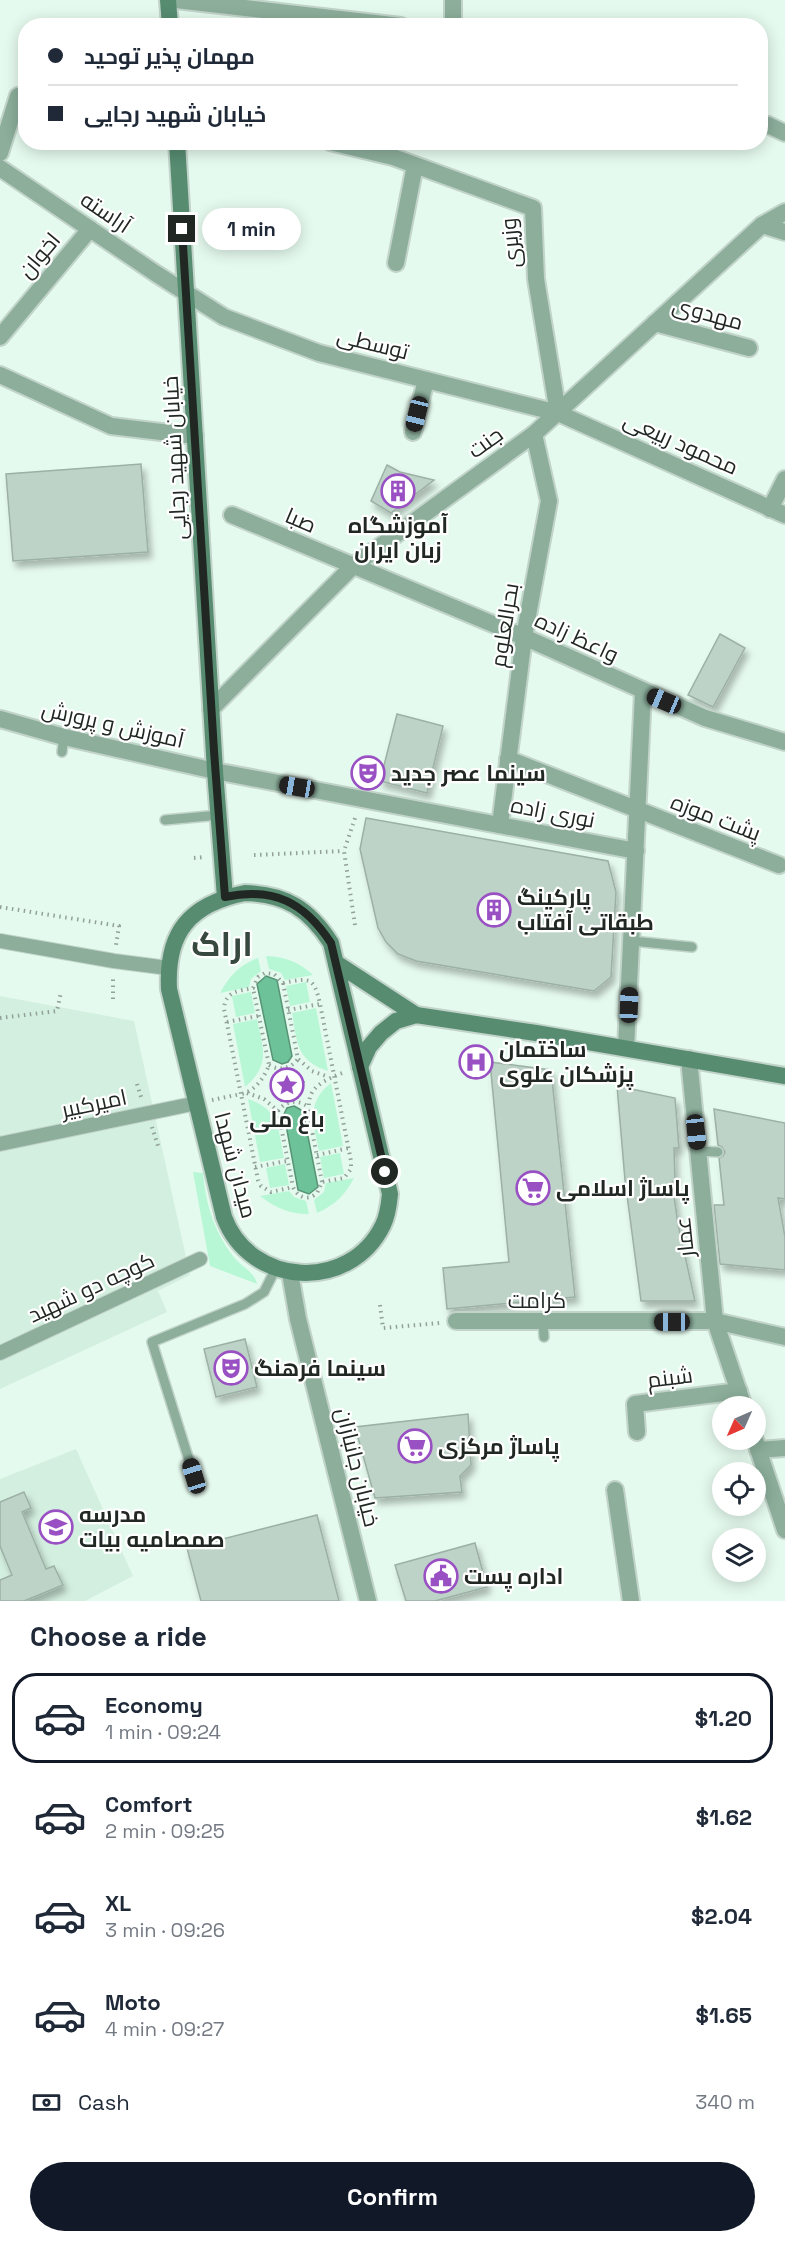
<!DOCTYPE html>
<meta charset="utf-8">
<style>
:root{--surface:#fff;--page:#f2f2f3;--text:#1f2937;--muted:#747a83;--line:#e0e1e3;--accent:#111827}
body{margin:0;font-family:"Space Grotesk",Cairo,sans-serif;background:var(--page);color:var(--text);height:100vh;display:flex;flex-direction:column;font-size:22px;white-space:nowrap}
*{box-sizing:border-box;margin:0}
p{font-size:20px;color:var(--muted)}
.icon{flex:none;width:33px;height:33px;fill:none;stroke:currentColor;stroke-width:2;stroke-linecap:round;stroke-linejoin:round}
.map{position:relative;height:1601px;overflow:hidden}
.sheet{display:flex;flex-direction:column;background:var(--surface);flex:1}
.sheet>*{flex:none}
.hud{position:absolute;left:18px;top:18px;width:750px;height:132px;border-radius:24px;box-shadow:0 3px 15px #0003;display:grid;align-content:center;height:132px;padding:0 30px;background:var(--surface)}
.needle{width:39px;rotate:225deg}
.fabs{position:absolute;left:712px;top:1396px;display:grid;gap:12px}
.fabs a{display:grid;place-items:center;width:54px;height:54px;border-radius:50%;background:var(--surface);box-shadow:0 3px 15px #0003;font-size:30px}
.end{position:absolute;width:27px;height:27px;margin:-14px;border:8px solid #212824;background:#fff;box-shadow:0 0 0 3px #fff}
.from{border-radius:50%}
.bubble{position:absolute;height:42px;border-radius:21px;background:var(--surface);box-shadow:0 3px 15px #0003;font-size:20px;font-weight:600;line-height:42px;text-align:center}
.car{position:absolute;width:18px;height:36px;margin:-18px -9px;border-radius:8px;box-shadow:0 0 4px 2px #0007;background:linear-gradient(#222 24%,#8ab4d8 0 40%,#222 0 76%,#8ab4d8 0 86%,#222 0)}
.hud b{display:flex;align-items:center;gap:21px;height:57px;font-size:22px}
.hud b+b{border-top:2px solid var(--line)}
.hud i{width:15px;height:15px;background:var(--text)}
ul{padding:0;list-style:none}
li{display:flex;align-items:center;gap:18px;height:90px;margin:0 12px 9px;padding:0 18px;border:3px solid transparent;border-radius:24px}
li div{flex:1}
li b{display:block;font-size:22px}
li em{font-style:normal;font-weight:600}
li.current{border-color:var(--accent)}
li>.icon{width:54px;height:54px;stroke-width:1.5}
h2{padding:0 30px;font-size:27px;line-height:72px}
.pay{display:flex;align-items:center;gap:15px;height:66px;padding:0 30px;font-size:22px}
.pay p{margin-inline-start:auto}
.primary-button{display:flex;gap:12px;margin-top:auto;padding:12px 30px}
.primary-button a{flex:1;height:69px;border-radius:36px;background:var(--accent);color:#fff;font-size:24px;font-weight:600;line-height:69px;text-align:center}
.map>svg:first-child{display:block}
</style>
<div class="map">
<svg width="785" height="1601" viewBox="0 0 785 1601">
<defs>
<filter id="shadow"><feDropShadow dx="3.5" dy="6" stdDeviation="3" flood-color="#0004"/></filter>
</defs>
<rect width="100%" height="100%" fill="#e5faee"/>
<g fill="#d3efdf">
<path d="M0 996 134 1021 190 1275 158 1291 167 1312 0 1389Z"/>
<path d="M76 1449 133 1576 85 1601H0V1479Z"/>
</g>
<g fill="#b7f7d5">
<path d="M266 956C286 957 299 962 313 975L285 980 281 973 269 969Z"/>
<path d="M258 958 261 971 251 979 249 987 220 993C230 975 240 965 258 958Z"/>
<path d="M306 982 310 1002 290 1006 286 986Z"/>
<path d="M251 992 255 1013 236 1017 232 996Z"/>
<path d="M316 1008 328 1071C296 1061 297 1041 292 1013Z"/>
<path d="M257 1019C263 1048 271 1065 245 1087L233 1024Z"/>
<path d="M331 1083 343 1146 319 1151C314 1124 305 1103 331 1083Z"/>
<path d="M248 1099C280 1110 278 1129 284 1158L260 1162Z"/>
<path d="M340 1153 344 1174 324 1178 320 1157Z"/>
<path d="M285 1164 289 1185 270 1188 266 1168Z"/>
<path d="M193 1172 203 1173C206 1205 214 1231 233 1256 240 1266 255 1272 257 1284L210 1266Z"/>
<path d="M354 1178C345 1195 335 1205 317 1213L314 1200 324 1192 326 1183Z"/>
<path d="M289 1191 294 1197 306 1201 309 1214C289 1214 276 1208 260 1196Z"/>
</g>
<g fill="#6ec299" stroke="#579476" stroke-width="1.5">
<path d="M266 976 277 980 292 1056 288 1062 282 1064 273 1060 257 984Z"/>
<path d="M292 1069 304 1082 298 1098 281 1101 271 1088 276 1073Z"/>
<path d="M294 1106 303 1111 318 1187 309 1194 298 1190 284 1114 287 1108Z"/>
</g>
<g fill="#bed3c7" stroke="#9cb0a5" stroke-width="1.5" filter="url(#shadow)">
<path d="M141 464 148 552 13 561 6 474Z"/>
<path d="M387 465 400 472 434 480 391 513 371 501Z"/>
<path d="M720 634 745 648 713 707 688 695Z"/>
<path d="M397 714 443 726 427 793 380 781Z"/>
<path d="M366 818 608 861 616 892 611 977 594 991 416 961 398 954 386 942 378 928 360 849Z"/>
<path d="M490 1062 551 1070 575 1297 447 1309 443 1268 509 1262Z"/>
<path d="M617 1086 675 1098 679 1148H674L675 1181 672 1182 678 1224 695 1301H641L625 1180Z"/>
<path d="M714 1109 785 1123V1199L778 1198 785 1237V1270L720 1264 714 1205H724L719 1158 723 1156 725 1152 722 1147 718 1145Z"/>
<path d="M245 1339 257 1387 216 1397 204 1349Z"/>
<path d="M468 1414 471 1465 460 1476 462 1492 375 1498 355 1427Z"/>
<path d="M24 1492 31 1508 22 1512 46 1569 54 1566 63 1585 24 1601H0V1580L12 1575 0 1546V1502Z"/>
<path d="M317 1515 339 1601H201L187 1548Z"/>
<path d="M475 1543 487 1587 435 1601H406L395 1565Z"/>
</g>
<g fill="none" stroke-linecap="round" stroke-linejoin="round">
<g stroke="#c2d4ca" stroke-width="12">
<g id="service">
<path d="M62 752 64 737"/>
<path d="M165 820 219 815"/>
<path d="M632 941 692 947"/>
<path d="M698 1151 718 1152"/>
<path d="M543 1323 544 1337"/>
<path d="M194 1476 152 1342 245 1304 264 1292 276 1268"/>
</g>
</g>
<g stroke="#c2d4ca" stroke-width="16">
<g id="pedestrian">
<path d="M0 941 114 961 168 968"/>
<path d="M0 1144 197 1103"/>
<path d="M0 1353 200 1259"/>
</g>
</g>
<g stroke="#c2d4ca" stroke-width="20">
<g id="minor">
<path d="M176 0 401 26"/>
<path d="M453 0V26"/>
<path d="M760 124 768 125 785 133"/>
<path d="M330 142 393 157 533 208 536 279 558 413"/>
<path d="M0 153 18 96"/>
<path d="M0 168 155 273 224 317 319 353 558 413 785 515"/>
<path d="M762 225 785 232"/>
<path d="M396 263 415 165"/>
<path d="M655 323 749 348"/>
<path d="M0 337 90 229"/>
<path d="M0 375 111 426 195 436"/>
<path d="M413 432 426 380"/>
<path d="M770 509 785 479"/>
<path d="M232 515 524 637 705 718 785 742"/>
<path d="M0 719 64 737 215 771 636 851"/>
<path d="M508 759 779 865"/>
<path d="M500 825 524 637 549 501 534 434"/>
<path d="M626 1048 643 692"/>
<path d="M689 1059 715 1321 744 1407"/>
<path d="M456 1321H715L785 1337"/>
<path d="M637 1432 635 1404 739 1391"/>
<path d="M755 1440 785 1530"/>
<path d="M758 1450 785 1448"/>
<path d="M615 1490 631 1601"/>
</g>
</g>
<g stroke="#c2d4ca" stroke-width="20">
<g id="tertiary">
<path d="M211 709 353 566 534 434 762 225 785 212"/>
<path d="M290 1273 298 1319 368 1601"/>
</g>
</g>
<g stroke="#c2d4ca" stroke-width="20">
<g id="secondary">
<path d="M168 0 170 26"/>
<path d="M177 142 215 771 225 897"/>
<path d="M245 893C286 894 309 909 331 943L390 1194C389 1204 388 1215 383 1225 350 1293 250 1287 224 1217L169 989C166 932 190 904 245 893Z"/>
<path d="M336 963 416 1015"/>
<path d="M360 1067 369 1047 381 1033 396 1021 416 1015 536 1033 785 1076"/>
</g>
</g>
<g stroke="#92a199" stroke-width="4" stroke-dasharray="1.5 4.5" stroke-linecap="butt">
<path d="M254 855 344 851"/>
<path d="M194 858 205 857"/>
<path d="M0 907 119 926 116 945"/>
<path d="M355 925 344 851 356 815"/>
<path d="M283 983 298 1059 312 1071 329 1077"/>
<path d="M113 999V976"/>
<path d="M288 1010 320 1004"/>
<path d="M0 1018 57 1011 61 992"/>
<path d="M227 1022 258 1016"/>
<path d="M269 1065C279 1071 290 1069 298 1059"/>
<path d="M137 1084 142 1100"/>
<path d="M247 1093 264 1099 278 1111 293 1187"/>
<path d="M212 1100 241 1094 224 1009C225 991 239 991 253 988L258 977 265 973 274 974 283 983C309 978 314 976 320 1004L351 1161V1169L344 1178 322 1182 317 1193C308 1201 298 1198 293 1187L271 1192 261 1186 258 1180 241 1094C255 1091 264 1078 269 1065L253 988"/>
<path d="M278 1111C285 1101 297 1099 307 1106"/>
<path d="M152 1127 159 1149"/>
<path d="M317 1155 349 1148"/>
<path d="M255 1167 287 1161"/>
<path d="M322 1182C319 1166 316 1151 313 1136 305 1096 305 1087 345 1072"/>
<path d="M380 1305 383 1328 440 1323"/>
</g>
<use href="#service" stroke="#8cae9b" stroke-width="9"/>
<use href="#pedestrian" stroke="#8cae9b" stroke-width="14"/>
<use href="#minor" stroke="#8cae9b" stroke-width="16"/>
<use href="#tertiary" stroke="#8cae9b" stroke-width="16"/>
<use href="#secondary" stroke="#578c71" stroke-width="16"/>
</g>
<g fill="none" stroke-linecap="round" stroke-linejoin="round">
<path stroke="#212824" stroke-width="8" d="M182 229 214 751 225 897C274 887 304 902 331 943L385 1172"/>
</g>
<defs>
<g id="building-ring" transform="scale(1.725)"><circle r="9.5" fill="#fff" stroke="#9950c3" stroke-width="1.5"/><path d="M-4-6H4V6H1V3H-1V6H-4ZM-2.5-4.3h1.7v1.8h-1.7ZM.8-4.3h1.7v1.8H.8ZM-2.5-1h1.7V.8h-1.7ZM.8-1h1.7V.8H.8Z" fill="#9950c3"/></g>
<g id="theatre-ring" transform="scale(1.725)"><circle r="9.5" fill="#fff" stroke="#9950c3" stroke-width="1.5"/><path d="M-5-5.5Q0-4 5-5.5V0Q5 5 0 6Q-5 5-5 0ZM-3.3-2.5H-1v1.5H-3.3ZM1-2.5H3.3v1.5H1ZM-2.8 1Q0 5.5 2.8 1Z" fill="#9950c3"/></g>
<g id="hospital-ring" transform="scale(1.725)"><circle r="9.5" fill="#fff" stroke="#9950c3" stroke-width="1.5"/><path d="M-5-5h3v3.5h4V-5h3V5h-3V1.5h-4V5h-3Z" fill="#9950c3"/></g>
<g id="sight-ring" transform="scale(1.725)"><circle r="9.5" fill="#fff" stroke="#9950c3" stroke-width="1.5"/><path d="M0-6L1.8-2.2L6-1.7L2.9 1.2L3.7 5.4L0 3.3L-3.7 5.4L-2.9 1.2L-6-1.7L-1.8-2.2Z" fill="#9950c3"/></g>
<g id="supermarket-ring" transform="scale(1.725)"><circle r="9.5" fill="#fff" stroke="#9950c3" stroke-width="1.5"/><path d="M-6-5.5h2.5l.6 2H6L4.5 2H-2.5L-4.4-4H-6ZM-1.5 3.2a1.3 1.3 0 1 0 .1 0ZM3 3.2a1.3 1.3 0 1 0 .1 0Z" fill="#9950c3"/></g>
<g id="school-ring" transform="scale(1.725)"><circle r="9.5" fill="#fff" stroke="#9950c3" stroke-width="1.5"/><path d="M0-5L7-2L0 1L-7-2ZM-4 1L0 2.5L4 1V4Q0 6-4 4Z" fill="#9950c3"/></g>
<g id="civic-ring" transform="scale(1.725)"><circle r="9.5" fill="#fff" stroke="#9950c3" stroke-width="1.5"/><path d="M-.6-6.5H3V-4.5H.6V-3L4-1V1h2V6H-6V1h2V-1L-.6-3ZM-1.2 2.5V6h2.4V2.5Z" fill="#9950c3"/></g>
</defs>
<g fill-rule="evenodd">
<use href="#building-ring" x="398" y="491"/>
<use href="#theatre-ring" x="368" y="773"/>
<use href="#building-ring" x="494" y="910"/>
<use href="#hospital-ring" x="476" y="1062"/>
<use href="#sight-ring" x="287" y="1085"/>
<use href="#supermarket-ring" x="533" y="1188"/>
<use href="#theatre-ring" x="231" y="1368"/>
<use href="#supermarket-ring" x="415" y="1446"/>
<use href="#school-ring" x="56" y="1527"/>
<use href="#civic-ring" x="441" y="1576"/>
</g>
<g text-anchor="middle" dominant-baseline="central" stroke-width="4.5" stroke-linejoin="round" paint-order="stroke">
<g font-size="22" fill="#212824" stroke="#fff">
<text transform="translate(106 212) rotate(34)">آراسته</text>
<text transform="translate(510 243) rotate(-95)">وزیری</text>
<text transform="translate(39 255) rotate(-50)">اخوان</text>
<text transform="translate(708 313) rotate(15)">مهدوی</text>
<text transform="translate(373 343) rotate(14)">توسطی</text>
<text transform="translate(485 442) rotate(-36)">جنت</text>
<text transform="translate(681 443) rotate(24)">محمود ربیعی</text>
<text transform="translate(174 458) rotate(-93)">خیابان شهید رجایی</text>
<text transform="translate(301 520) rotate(23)">صبا</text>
<text transform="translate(504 625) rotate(-81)">بحرالعلوم</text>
<text transform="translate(577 637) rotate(25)">واعظ زاده</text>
<text transform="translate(113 724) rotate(13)">آموزش و پرورش</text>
<text transform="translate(553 812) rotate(11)">نوری زاده</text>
<text transform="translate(716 817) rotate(21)">پشت موزه</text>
<text transform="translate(94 1103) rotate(-12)">امیرکبیر</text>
<text transform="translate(236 1165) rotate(75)">میدان شهدا</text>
<text transform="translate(684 1237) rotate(-96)">عمار</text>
<text transform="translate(91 1287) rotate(-25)">کوچه دو شهید</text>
<text x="537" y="1300">کرامت</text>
<text transform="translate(670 1377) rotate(-7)">شبنم</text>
<text transform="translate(358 1467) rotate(76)">خیابان جانبازان</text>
</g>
<g font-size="22" font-weight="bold" fill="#212824" stroke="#fff" text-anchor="start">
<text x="398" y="525" text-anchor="middle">آموزشگاه<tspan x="398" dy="25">زبان ایران</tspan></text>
<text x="391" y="773">سینما عصر جدید</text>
<text x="517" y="897">پارکینگ<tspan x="517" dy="25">طبقاتی آفتاب</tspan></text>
<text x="499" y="1049">ساختمان<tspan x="499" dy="25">پزشکان علوی</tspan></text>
<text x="287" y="1119" text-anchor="middle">باغ ملی</text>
<text x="556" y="1188">پاساژ اسلامی</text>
<text x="254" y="1368">سینما فرهنگ</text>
<text x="438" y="1446">پاساژ مرکزی</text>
<text x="79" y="1514">مدرسه<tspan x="79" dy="25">صمصامیه بیات</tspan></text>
<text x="464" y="1576">اداره پست</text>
</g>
<g font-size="34" font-weight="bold" fill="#37493f" stroke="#fff">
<text x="222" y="944">اراک</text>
</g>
</g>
</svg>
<div class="fabs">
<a><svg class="needle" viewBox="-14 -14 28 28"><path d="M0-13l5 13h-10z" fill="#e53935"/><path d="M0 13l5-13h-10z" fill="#747a83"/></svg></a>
<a><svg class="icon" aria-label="locate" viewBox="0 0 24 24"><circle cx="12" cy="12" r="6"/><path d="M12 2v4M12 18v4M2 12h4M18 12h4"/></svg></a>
<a><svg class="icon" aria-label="layers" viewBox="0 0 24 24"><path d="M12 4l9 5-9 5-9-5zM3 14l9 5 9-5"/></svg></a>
</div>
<i class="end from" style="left:385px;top:1172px"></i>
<i class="end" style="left:182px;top:229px"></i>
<div class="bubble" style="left:202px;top:208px;width:99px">1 min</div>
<i class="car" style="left:417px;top:414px;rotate:194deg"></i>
<i class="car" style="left:664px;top:701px;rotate:293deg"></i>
<i class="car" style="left:297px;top:787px;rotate:280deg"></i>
<i class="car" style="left:629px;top:1005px;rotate:2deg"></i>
<i class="car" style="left:696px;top:1132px;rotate:174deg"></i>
<i class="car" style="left:672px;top:1322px;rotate:270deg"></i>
<i class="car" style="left:194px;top:1476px;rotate:343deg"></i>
<div class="hud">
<b><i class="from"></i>مهمان پذیر توحید</b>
<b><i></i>خیابان شهید رجایی</b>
</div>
</div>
<section class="sheet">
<h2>Choose a ride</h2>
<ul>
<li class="current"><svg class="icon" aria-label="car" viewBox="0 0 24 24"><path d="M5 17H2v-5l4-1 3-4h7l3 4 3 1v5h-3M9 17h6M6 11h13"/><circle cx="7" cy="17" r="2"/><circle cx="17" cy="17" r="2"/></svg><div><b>Economy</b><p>1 min · 09:24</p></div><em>$1.20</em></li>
<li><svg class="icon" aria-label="car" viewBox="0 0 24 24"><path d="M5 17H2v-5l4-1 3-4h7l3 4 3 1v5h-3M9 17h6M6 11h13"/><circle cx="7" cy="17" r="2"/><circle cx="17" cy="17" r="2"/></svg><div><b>Comfort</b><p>2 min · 09:25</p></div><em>$1.62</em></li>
<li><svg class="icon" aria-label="car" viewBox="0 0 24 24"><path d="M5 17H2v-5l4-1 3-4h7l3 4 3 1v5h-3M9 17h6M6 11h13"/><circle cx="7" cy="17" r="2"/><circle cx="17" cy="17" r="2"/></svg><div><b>XL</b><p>3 min · 09:26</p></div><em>$2.04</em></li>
<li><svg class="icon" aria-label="car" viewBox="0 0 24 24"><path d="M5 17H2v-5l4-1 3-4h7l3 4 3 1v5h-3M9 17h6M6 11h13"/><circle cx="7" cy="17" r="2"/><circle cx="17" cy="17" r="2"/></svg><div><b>Moto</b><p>4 min · 09:27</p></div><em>$1.65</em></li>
</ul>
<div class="pay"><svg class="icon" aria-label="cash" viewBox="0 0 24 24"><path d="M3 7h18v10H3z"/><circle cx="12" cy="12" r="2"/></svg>Cash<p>340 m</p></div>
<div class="primary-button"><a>Confirm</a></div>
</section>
